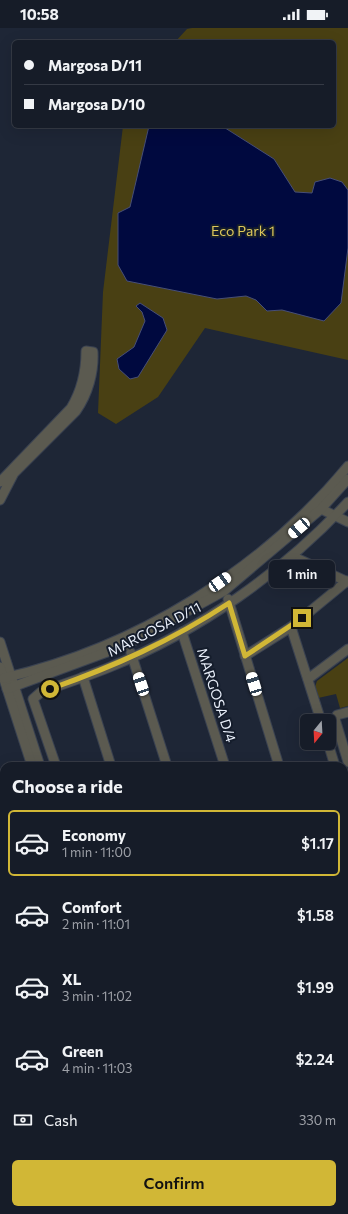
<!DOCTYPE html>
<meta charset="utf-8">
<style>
:root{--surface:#161c28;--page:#232934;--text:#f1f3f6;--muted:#9ea1a8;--line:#353a45;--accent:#d1b736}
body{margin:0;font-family:Commissioner,sans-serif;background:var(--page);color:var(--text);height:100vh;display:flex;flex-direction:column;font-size:15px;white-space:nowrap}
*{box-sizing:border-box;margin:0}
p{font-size:13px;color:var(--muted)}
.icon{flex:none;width:22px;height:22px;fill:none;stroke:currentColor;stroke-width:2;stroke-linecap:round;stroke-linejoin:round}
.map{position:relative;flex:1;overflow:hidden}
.drawer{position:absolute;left:0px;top:734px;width:348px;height:452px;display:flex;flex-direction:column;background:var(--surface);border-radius:12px 12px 0 0;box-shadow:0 4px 16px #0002,0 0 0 1px var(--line)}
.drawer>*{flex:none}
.hud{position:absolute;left:12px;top:12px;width:324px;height:88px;border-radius:6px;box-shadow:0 4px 16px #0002,0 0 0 1px var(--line);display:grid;align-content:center;height:88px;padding:0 12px;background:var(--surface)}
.needle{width:26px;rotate:198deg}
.tools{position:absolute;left:300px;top:686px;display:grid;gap:8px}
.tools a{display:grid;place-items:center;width:36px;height:36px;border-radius:6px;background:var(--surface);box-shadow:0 4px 16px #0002,0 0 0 1px var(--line);font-size:20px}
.end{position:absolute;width:18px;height:18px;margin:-9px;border:5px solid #d1b736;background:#111;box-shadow:0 0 0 2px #111}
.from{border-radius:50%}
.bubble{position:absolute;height:28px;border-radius:6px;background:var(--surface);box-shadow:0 4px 16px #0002,0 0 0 1px var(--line);font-size:13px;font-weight:600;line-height:28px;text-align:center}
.car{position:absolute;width:12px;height:24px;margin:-12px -6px;border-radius:5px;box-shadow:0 0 3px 1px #0007;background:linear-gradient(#fff 24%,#345 0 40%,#fff 0 76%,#345 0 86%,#fff 0)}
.hud b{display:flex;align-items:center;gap:14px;height:38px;font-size:15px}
.hud b+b{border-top:1px solid var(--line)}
.hud i{width:10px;height:10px;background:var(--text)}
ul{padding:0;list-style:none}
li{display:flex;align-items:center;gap:12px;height:66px;margin:0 8px 6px;padding:0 4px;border:2px solid transparent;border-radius:6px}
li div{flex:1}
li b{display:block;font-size:15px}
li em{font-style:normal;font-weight:600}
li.selected{border-color:var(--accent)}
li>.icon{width:36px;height:36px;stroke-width:1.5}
h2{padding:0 12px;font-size:18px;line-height:48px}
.pay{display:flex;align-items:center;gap:10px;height:44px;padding:0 12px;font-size:15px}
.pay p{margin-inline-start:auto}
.primary-button{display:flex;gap:8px;margin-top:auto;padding:8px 12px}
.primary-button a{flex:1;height:46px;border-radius:6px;background:var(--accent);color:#111;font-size:16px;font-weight:600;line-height:46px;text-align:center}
.status{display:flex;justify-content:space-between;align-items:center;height:28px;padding:0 20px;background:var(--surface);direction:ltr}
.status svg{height:11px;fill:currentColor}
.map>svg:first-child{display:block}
</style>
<div class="status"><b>10:58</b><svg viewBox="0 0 49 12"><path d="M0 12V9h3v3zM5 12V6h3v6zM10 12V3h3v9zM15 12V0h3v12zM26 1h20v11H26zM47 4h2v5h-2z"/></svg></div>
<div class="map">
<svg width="348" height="1186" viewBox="0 0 348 1186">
<rect width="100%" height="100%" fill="#1e2636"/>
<g fill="#494013">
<path d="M192 0H348V332L205 300 158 369 116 396 98 385 103 264 123 98H334V14H175L187 1Z"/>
<path d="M348 630V678L340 680 336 666 318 670 315 659 317 653Z"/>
</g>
<g fill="#00093f" stroke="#464e77">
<path d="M149 98H222L274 131 295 164 312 165 315 154 330 150 342 154 348 162V220L341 275 324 293 282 282 267 283 256 272 246 268 217 271 127 253 118 237V185L130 179Z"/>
<path d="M140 275 163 290 167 302 138 349 130 351 119 341 117 331 134 319 145 293 142 284 136 278Z"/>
</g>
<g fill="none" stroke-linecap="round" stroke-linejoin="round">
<g stroke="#3a4251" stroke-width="11">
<g id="minor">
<path d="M0 454 71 380C82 362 86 344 86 323L93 324C94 344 88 366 76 383L14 445 0 472"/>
<path d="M317 477 321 481 348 494"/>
<path d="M292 528 348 554"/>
<path d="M228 571 279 738"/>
<path d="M291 599 321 693"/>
<path d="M182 604 225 738"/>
<path d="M0 614 40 738"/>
<path d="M131 625 167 738"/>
<path d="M245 628 291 599 347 553"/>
<path d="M0 639 32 738"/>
<path d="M83 649 111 738"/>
<path d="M4 650C136 620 262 542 348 438"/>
<path d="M308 651 348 621"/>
<path d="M7 661 126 617 224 563 321 481 348 451"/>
<path d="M348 684 337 687 335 691 348 734"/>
<path d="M328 715 335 738"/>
<path d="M56 738 33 671 41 664C64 656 88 648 110 639 199 603 282 545 348 474"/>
<path d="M344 761 348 760"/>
<path d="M344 770 348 769"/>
<path d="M344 779 348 791"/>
<path d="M344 844 348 843"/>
<path d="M0 871 4 870"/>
<path d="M344 875 348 887"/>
<path d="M0 880 4 879"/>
<path d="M0 893H4"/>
<path d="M344 907H348"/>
<path d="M0 938 4 924"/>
<path d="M0 945 4 946"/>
<path d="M344 963H348"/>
<path d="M0 1000 4 1001"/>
<path d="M344 1018 348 1019"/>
<path d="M0 1108 4 1111"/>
<path d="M2 1157 4 1150"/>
<path d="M146 1186V1182"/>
</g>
</g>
<use href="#minor" stroke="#5b5a50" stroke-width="9"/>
</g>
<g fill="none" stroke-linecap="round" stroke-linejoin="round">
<path stroke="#d1b736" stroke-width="5" d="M50 661C115 638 171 613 229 575L245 628 302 590"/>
</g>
<g text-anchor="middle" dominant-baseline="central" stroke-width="4" stroke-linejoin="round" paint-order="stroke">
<g font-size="14" fill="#dec85a" stroke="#151d2c">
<text x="243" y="202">Eco Park 1</text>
</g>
<g font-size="14" fill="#e9effa" stroke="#151d2c">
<text transform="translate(154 601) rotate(-27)">MARGOSA D/11</text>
<text transform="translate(217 667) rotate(72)">MARGOSA D/4</text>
</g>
</g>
</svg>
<div class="tools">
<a><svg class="needle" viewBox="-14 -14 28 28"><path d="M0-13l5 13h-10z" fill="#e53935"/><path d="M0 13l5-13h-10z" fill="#9ea1a8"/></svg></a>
</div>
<i class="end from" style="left:50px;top:661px"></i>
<i class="end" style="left:302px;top:590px"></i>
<div class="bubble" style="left:269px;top:532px;width:66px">1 min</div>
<i class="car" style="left:299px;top:500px;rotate:229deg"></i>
<i class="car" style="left:220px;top:554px;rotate:55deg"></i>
<i class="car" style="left:141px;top:656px;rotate:342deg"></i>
<i class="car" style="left:254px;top:656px;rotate:343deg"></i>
<div class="hud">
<b><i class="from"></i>Margosa D/11</b>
<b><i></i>Margosa D/10</b>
</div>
<section class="drawer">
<h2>Choose a ride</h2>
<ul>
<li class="selected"><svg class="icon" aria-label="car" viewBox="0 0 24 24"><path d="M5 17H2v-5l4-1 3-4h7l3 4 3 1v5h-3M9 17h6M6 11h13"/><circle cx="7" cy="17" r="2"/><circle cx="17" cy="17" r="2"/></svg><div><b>Economy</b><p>1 min · 11:00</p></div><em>$1.17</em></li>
<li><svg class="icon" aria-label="car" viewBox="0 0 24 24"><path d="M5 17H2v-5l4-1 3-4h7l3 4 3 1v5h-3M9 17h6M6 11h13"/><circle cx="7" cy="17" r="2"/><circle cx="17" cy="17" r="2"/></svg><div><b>Comfort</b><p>2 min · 11:01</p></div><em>$1.58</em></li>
<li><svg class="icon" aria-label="car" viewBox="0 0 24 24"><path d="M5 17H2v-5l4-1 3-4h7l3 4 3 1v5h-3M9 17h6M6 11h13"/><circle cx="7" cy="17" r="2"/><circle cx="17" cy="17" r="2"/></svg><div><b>XL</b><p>3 min · 11:02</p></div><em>$1.99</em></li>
<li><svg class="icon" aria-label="car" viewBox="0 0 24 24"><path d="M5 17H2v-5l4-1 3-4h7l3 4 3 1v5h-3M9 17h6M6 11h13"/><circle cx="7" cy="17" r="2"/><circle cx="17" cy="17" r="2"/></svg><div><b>Green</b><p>4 min · 11:03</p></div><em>$2.24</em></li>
</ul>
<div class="pay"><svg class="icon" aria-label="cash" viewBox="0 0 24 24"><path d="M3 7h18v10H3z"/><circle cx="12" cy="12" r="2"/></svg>Cash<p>330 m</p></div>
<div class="primary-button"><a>Confirm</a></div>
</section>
</div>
